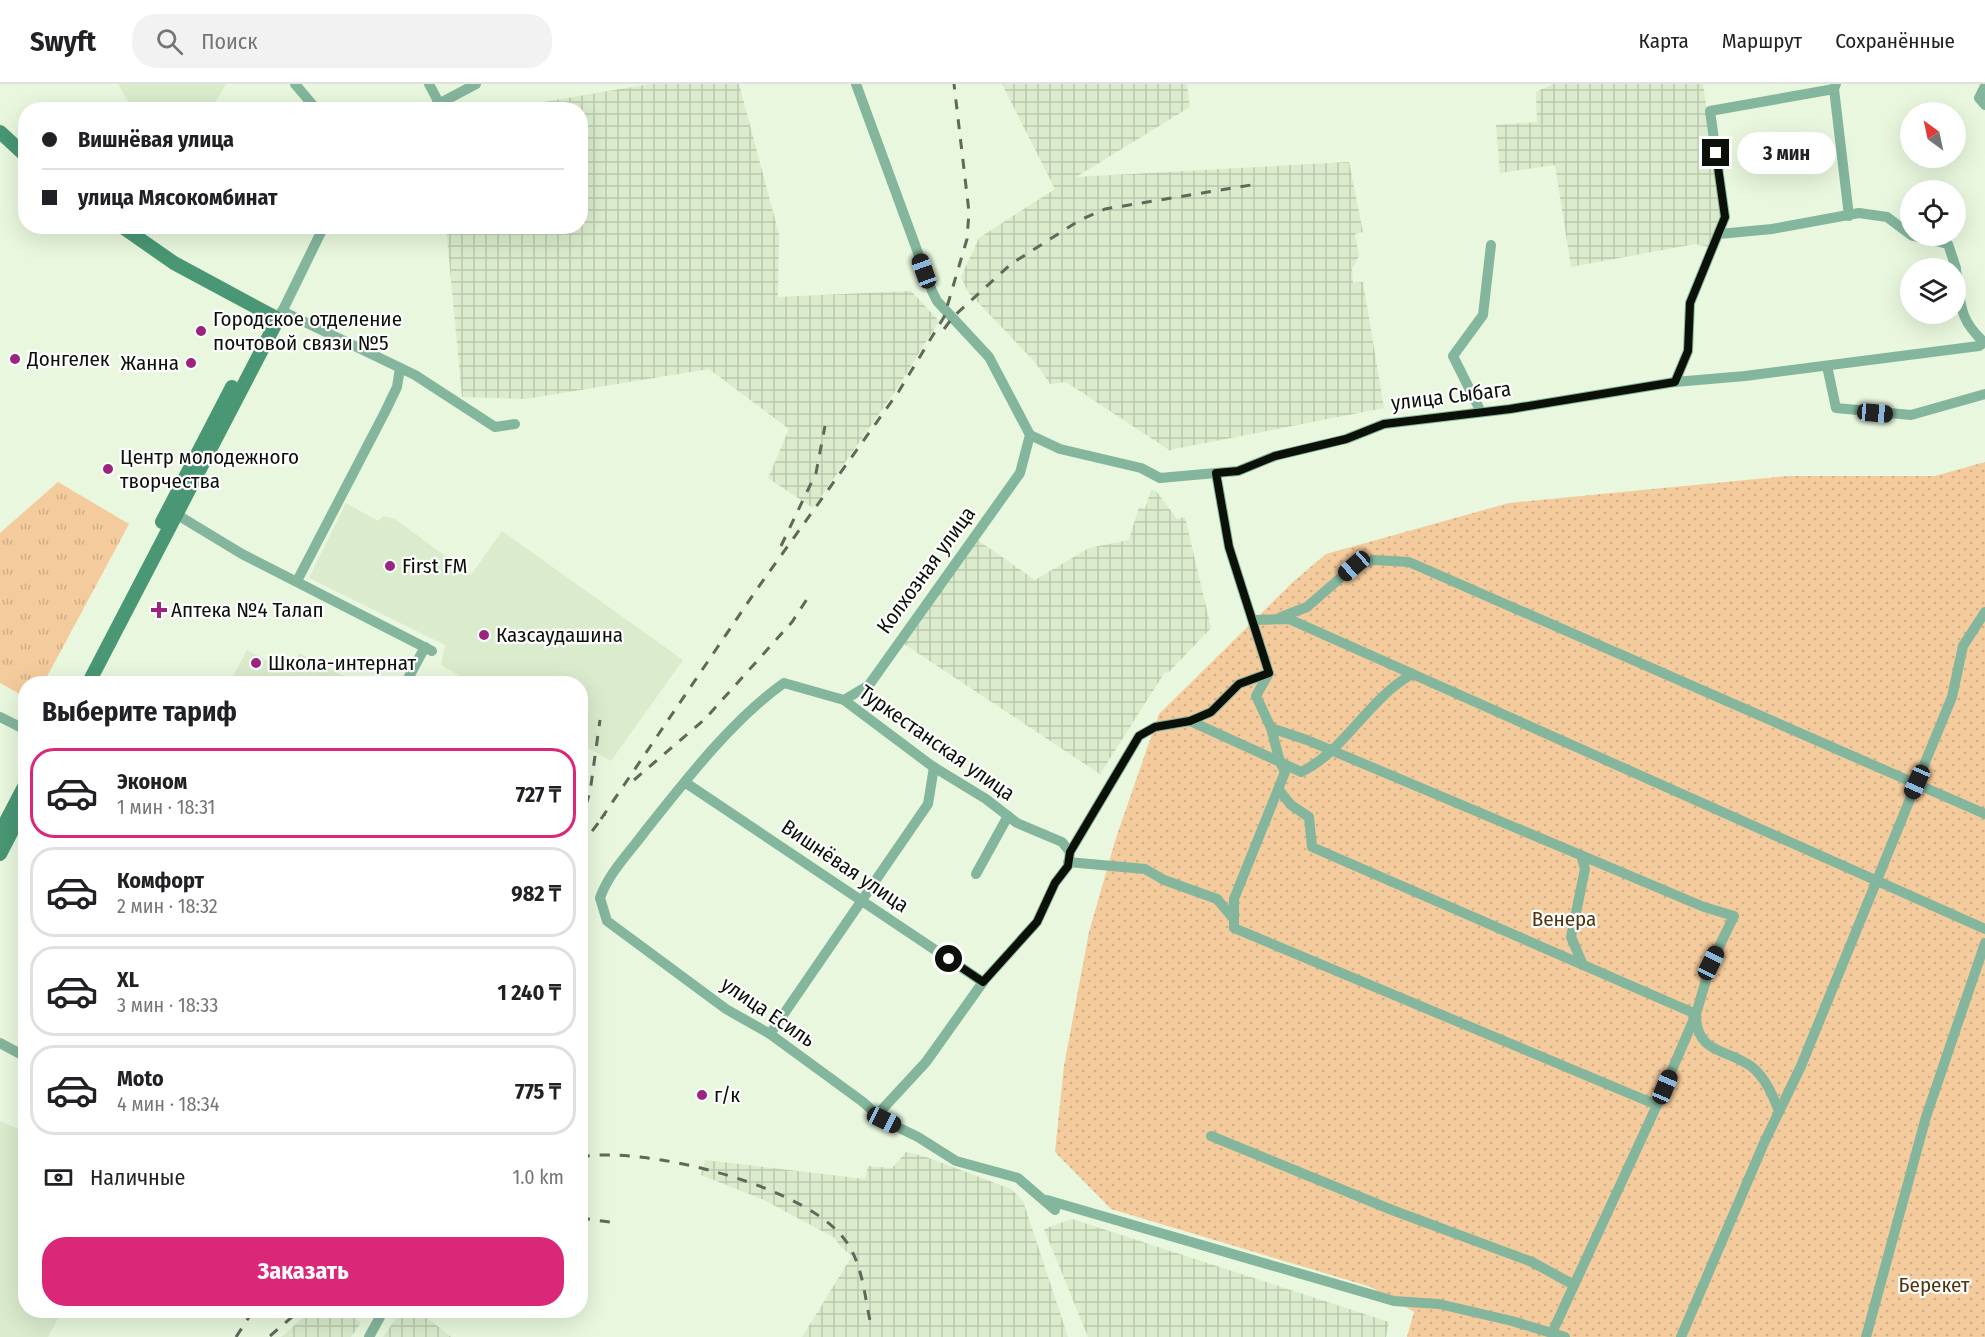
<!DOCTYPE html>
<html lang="ru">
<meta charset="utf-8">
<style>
:root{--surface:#fff;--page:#f2f2f2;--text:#202124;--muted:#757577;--line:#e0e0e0;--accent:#db2777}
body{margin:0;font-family:"Fira Sans Condensed",sans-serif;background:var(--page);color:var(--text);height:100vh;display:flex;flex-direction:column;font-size:22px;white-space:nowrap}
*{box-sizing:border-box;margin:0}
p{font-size:20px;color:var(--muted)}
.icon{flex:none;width:33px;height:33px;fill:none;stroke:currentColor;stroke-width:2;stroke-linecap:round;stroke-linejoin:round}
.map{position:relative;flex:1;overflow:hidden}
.drawer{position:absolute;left:18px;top:592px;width:570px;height:642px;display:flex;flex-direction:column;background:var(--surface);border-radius:24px;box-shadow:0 6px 24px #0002}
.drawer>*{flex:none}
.guide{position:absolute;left:18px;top:18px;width:570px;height:132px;border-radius:24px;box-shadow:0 6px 24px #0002;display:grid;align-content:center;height:132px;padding:0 24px;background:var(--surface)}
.needle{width:39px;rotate:327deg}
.fabs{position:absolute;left:1900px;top:18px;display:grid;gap:12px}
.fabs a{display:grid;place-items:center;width:66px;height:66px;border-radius:50%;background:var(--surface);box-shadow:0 6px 24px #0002;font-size:30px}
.end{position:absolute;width:27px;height:27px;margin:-14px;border:8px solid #0b1008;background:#fff;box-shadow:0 0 0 3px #fff}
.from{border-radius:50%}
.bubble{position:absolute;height:42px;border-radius:21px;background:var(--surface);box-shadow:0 6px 24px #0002;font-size:20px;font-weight:700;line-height:42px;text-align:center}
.car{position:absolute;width:18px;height:36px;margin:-18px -9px;border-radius:8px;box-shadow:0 0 4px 2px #0007;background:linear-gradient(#222 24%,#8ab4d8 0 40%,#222 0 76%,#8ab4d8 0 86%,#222 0)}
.guide b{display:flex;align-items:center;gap:21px;height:57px;font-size:22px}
.guide b+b{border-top:2px solid var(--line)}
.guide i{width:15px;height:15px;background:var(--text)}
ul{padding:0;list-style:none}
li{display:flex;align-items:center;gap:18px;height:90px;margin:0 12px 9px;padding:0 12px;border:3px solid var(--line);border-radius:24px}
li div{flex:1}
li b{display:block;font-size:22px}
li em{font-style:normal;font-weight:700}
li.selected{border-color:var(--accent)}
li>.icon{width:54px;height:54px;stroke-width:1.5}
h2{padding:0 24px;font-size:27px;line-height:72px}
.pay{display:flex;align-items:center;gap:15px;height:66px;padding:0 24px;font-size:22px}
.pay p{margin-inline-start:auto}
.cta{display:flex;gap:12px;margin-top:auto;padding:12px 24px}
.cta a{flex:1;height:69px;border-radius:24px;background:var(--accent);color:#fff;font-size:24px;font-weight:700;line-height:69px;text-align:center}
header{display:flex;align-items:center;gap:36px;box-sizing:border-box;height:84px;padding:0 30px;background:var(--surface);border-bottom:2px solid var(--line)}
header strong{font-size:28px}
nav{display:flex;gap:33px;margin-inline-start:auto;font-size:21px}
.search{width:420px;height:54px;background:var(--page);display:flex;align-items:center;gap:15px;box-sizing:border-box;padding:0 21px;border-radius:24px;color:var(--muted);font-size:22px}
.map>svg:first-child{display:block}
</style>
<header>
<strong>Swyft</strong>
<div class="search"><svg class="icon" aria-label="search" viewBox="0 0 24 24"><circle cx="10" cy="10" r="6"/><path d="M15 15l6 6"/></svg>Поиск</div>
<nav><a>Карта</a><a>Маршрут</a><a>Сохранённые</a></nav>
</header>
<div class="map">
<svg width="1985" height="1253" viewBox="0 0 1985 1253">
<defs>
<pattern id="industrial-grid" width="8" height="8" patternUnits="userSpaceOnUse" patternTransform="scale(1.5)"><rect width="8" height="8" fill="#daeccc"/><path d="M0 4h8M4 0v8" fill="none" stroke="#bac9ae"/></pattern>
<pattern id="grass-tufts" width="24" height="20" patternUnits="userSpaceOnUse" patternTransform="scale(1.5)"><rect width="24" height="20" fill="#f4cb9c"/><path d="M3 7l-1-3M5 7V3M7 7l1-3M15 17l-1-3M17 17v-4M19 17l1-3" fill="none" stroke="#d0ad85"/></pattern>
<pattern id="garden-dots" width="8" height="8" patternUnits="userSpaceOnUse" patternTransform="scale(1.5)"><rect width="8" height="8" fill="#f4cb9c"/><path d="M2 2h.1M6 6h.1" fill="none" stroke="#d0ad85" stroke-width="1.8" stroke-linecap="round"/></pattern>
</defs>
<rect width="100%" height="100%" fill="#e8f7dd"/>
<g fill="#daeccc">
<path d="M118 0H226L211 25 133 26Z"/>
<path d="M346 419 378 437 383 432 395 435 471 491 502 447 683 576 611 677 581 660 580 600H474L441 581 445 561 309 494Z"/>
<path d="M247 566 289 588 299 569 359 600H229Z"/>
<path d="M0 1037 25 1048 26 1227H62L48 1253H0Z"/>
</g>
<g fill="url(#industrial-grid)">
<path d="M650 0H739L779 150 778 213 911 207 939 237 898 303 813 424 768 394 789 345 709 285 525 315 462 313 446 143 580 142V26L502 25Z"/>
<path d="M1002 0H1187L1190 23 1076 93 1349 78 1363 148 1355 150 1359 172 1352 185 1353 199 1363 198 1384 324 1169 366 1066 298 1050 300 1035 278 968 208 961 193 979 154 1055 105Z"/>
<path d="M1553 0H1703L1722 133 1709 163 1695 160 1571 183 1555 81 1500 89 1496 41 1537 38 1536 8Z"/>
<path d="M1151 406 1156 407 1177 435 1185 433 1211 544 1168 589 1165 588 1100 690 904 560 976 455 1035 496 1089 464 1129 456 1139 423 1145 425Z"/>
<path d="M906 1068 926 1073 1011 1105 1023 1117 1068 1253H802L852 1172 840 1162 835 1154 762 1115 701 1091 705 1076 865 1095 868 1082 892 1084Z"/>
<path d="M1072 1135 1389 1238 1386 1253H1088L1044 1145Z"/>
<path d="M310 1227H346L361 1239 351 1253H282Z"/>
<path d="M401 1227H419L451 1253H383Z"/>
</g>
<path fill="url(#grass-tufts)" d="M58 398 129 440 43 600H26L25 613 0 599V449Z"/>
<path fill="url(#garden-dots)" d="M1985 378V1253H1407L1414 1228 1371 1203 1111 1125 1055 1068 1064 982 1089 848 1116 754 1159 630 1293 498 1326 470 1509 419 1789 392H1935Z"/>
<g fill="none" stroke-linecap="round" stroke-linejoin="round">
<g stroke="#84b59d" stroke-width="10">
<path d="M295 0 317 26"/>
<path d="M429 0 439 19"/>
<path d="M1836 0 1834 5 1849 132"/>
<path d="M1985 2 1979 14 1985 21"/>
<path d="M427 26 476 0"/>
<path d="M1719 150 1772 145 1859 129 1887 133 1911 151"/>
<path d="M1913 152 1948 160 1956 184"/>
<path d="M1956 186C1961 220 1958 235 1985 259"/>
<path d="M282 227 415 291 495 343 515 340"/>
<path d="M280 232 324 142"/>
<path d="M1827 282 1836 324 1911 331 1985 310"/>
<path d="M1675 298 1688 267 1690 219 1725 133 1710 27 1834 5"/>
<path d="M1481 328 1453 272 1483 231 1491 161"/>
<path d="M1030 351 1060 365 1141 384 1160 394 1238 387 1275 372 1346 355 1384 340 1510 325 1675 298 1745 292 1979 262 1985 258"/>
<path d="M1216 389 1229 463 1269 589 1256 612 1271 644 1307 656 1704 823 1734 832 1711 879 1696 930 1657 1021 1552 1249"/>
<path d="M171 427 242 470 432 567"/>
<path d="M297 497 385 328 397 303 400 284"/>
<path d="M1281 533 1307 523 1354 482 1374 476 1409 478 1985 730"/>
<path d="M1253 536 1289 535 1985 845"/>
<path d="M405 600 425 563"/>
<path d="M844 616 869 601 1020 389 1030 351 989 273 937 217 932 207 856 0"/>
<path d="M0 633 26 646"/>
<path d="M1190 637 1280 678 1285 688 1234 815V844L1657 1021"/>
<path d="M1271 644 1280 678 1301 688C1344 668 1367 616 1412 590"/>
<path d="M686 699 983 898"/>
<path d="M1279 706 1291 721 1309 733 1312 763 1696 930"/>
<path d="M1070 768 1139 652 1155 643 1190 637 1211 628 1239 600 1269 589"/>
<path d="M1581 771 1585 785 1571 853 1583 881"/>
<path d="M1068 778 1145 785 1164 796 1217 815 1233 834"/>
<path d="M976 790 1008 732"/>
<path d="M1696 933C1698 971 1727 964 1752 983 1765 993 1773 1012 1779 1027"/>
<path d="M770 950 928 720 934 683"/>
<path d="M0 959 26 973"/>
<path d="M877 1031 926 978 983 898 1037 838 1055 799 1068 782 1070 768 1062 758 1017 739 986 715 932 682 844 616 784 599C733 635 685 697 646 746 630 768 609 788 600 814L607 837 726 925 770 950 863 1018 883 1036 918 1053 956 1077 1018 1094 1055 1126"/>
<path d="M1211 1052 1392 1126 1532 1178 1574 1201"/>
<path d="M1047 1116 1394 1217 1439 1220 1512 1237 1565 1253"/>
<path d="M369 1253 380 1233 377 1227"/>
<path d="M1681 1253 1764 1059 1801 982 1917 698 1952 613 1963 562 1985 528"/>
<path d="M1866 1253 1926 1033 1985 859"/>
</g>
<g stroke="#499774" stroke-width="14">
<path d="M0 48 26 72"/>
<path d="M162 438 232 303"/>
<path d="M88 600 278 235 174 179 121 142"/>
<path d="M0 749 26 699"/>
<path d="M0 770 26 720"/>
</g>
<g stroke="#5f6859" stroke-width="3" stroke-dasharray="10 10" stroke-linecap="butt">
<path d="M944 245 953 233 1011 180 1080 136 1105 125 1251 101"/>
<path d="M781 462 816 389 825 342"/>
<path d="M634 696 705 635 792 538 811 509"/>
<path d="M601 735 757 505 899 307 944 233 967 155 969 128 954 0"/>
<path d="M580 740 590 708 600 636"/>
<path d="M580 763 605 730"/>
<path d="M580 1073C644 1061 816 1103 849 1162 864 1186 865 1218 872 1245"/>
<path d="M580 1134 610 1138"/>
<path d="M270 1252 299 1227"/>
<path d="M236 1253 253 1227"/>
</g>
</g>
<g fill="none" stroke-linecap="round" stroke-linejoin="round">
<path stroke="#0b1008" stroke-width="8" d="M949 875 983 898 1037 838 1055 799 1068 782 1070 768 1139 652 1155 643 1190 637 1211 628 1239 600 1269 589 1229 463 1216 389 1238 387 1275 372 1346 355 1384 340 1510 325 1675 298 1688 267 1690 219 1725 133 1716 69"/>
</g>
<g fill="#9b247e" stroke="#fefefe" stroke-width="2">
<circle cx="201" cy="247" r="6"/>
<circle cx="15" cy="275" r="6"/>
<circle cx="191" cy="279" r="6"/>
<circle cx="108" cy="385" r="6"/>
<circle cx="390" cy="482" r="6"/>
<path d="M156 517h6v6h6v6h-6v6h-6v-6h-6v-6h6z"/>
<circle cx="484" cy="551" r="6"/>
<circle cx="256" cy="579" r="6"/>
<circle cx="702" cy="1011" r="6"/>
</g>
<g text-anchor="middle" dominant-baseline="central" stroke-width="4.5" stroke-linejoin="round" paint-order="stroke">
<g font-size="21" fill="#0b1008" stroke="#fefefe" text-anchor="start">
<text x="213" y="235">Городское отделение<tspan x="213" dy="24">почтовой связи №5</tspan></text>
<text x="27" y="275">Донгелек</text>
<text x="179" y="279" text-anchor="end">Жанна</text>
<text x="120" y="373">Центр молодежного<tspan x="120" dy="24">творчества</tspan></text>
<text x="402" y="482">First FM</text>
<text x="171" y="526">Аптека №4 Талап</text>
<text x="496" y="551">Казсаудашина</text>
<text x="268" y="579">Школа-интернат</text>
<text x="714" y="1011">г/к</text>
</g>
<g font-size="21" fill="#0b1008" stroke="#fefefe">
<text transform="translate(1451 312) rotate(-7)">улица Сыбага</text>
<text transform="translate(926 486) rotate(-54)">Колхозная улица</text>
<text transform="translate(937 659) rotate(35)">Туркестанская улица</text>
<text transform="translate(845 782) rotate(34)">Вишнёвая улица</text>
<text transform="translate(768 928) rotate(34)">улица Есиль</text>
</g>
<g font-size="21" fill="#4f340e" stroke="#fefefe">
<text x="1564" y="835">Венера</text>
<text x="1934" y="1201">Берекет</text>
</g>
</g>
</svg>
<div class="fabs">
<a><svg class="needle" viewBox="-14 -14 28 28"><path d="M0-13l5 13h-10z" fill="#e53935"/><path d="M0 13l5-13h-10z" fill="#757577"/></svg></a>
<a><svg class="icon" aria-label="locate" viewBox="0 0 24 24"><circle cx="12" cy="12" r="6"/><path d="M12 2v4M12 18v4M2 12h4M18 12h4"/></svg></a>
<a><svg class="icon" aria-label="layers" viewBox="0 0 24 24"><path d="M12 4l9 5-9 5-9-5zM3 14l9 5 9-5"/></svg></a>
</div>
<i class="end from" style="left:949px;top:875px"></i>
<i class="end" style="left:1716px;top:69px"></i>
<div class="bubble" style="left:1737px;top:48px;width:99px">3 мин</div>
<i class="car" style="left:924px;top:187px;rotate:340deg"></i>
<i class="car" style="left:1875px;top:329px;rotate:95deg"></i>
<i class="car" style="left:1354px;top:482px;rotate:229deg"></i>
<i class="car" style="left:1917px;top:698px;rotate:204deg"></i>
<i class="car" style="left:1711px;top:879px;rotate:26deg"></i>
<i class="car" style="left:1665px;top:1003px;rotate:23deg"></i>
<i class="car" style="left:884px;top:1036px;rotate:116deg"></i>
<div class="guide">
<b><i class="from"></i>Вишнёвая улица</b>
<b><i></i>улица Мясокомбинат</b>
</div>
<section class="drawer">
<h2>Выберите тариф</h2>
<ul>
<li class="selected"><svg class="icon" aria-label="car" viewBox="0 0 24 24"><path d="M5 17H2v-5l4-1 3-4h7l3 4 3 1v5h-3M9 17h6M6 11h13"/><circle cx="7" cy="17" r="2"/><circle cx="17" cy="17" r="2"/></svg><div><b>Эконом</b><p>1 мин · 18:31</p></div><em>727 ₸</em></li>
<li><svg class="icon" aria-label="car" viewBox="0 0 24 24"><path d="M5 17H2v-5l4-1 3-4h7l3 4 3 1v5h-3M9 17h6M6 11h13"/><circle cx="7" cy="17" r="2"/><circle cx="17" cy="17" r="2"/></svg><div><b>Комфорт</b><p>2 мин · 18:32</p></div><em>982 ₸</em></li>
<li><svg class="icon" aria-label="car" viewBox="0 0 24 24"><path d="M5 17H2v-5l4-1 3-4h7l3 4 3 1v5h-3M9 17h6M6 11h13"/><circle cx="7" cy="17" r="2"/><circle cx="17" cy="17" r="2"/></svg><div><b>XL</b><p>3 мин · 18:33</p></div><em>1 240 ₸</em></li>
<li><svg class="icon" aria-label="car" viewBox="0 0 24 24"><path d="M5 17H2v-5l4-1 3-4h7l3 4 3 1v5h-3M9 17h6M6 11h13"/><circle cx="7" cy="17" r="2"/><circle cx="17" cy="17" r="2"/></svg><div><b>Moto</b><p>4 мин · 18:34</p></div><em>775 ₸</em></li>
</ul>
<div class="pay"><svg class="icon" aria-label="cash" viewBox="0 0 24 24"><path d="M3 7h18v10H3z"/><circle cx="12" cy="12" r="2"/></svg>Наличные<p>1.0 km</p></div>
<div class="cta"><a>Заказать</a></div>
</section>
</div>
